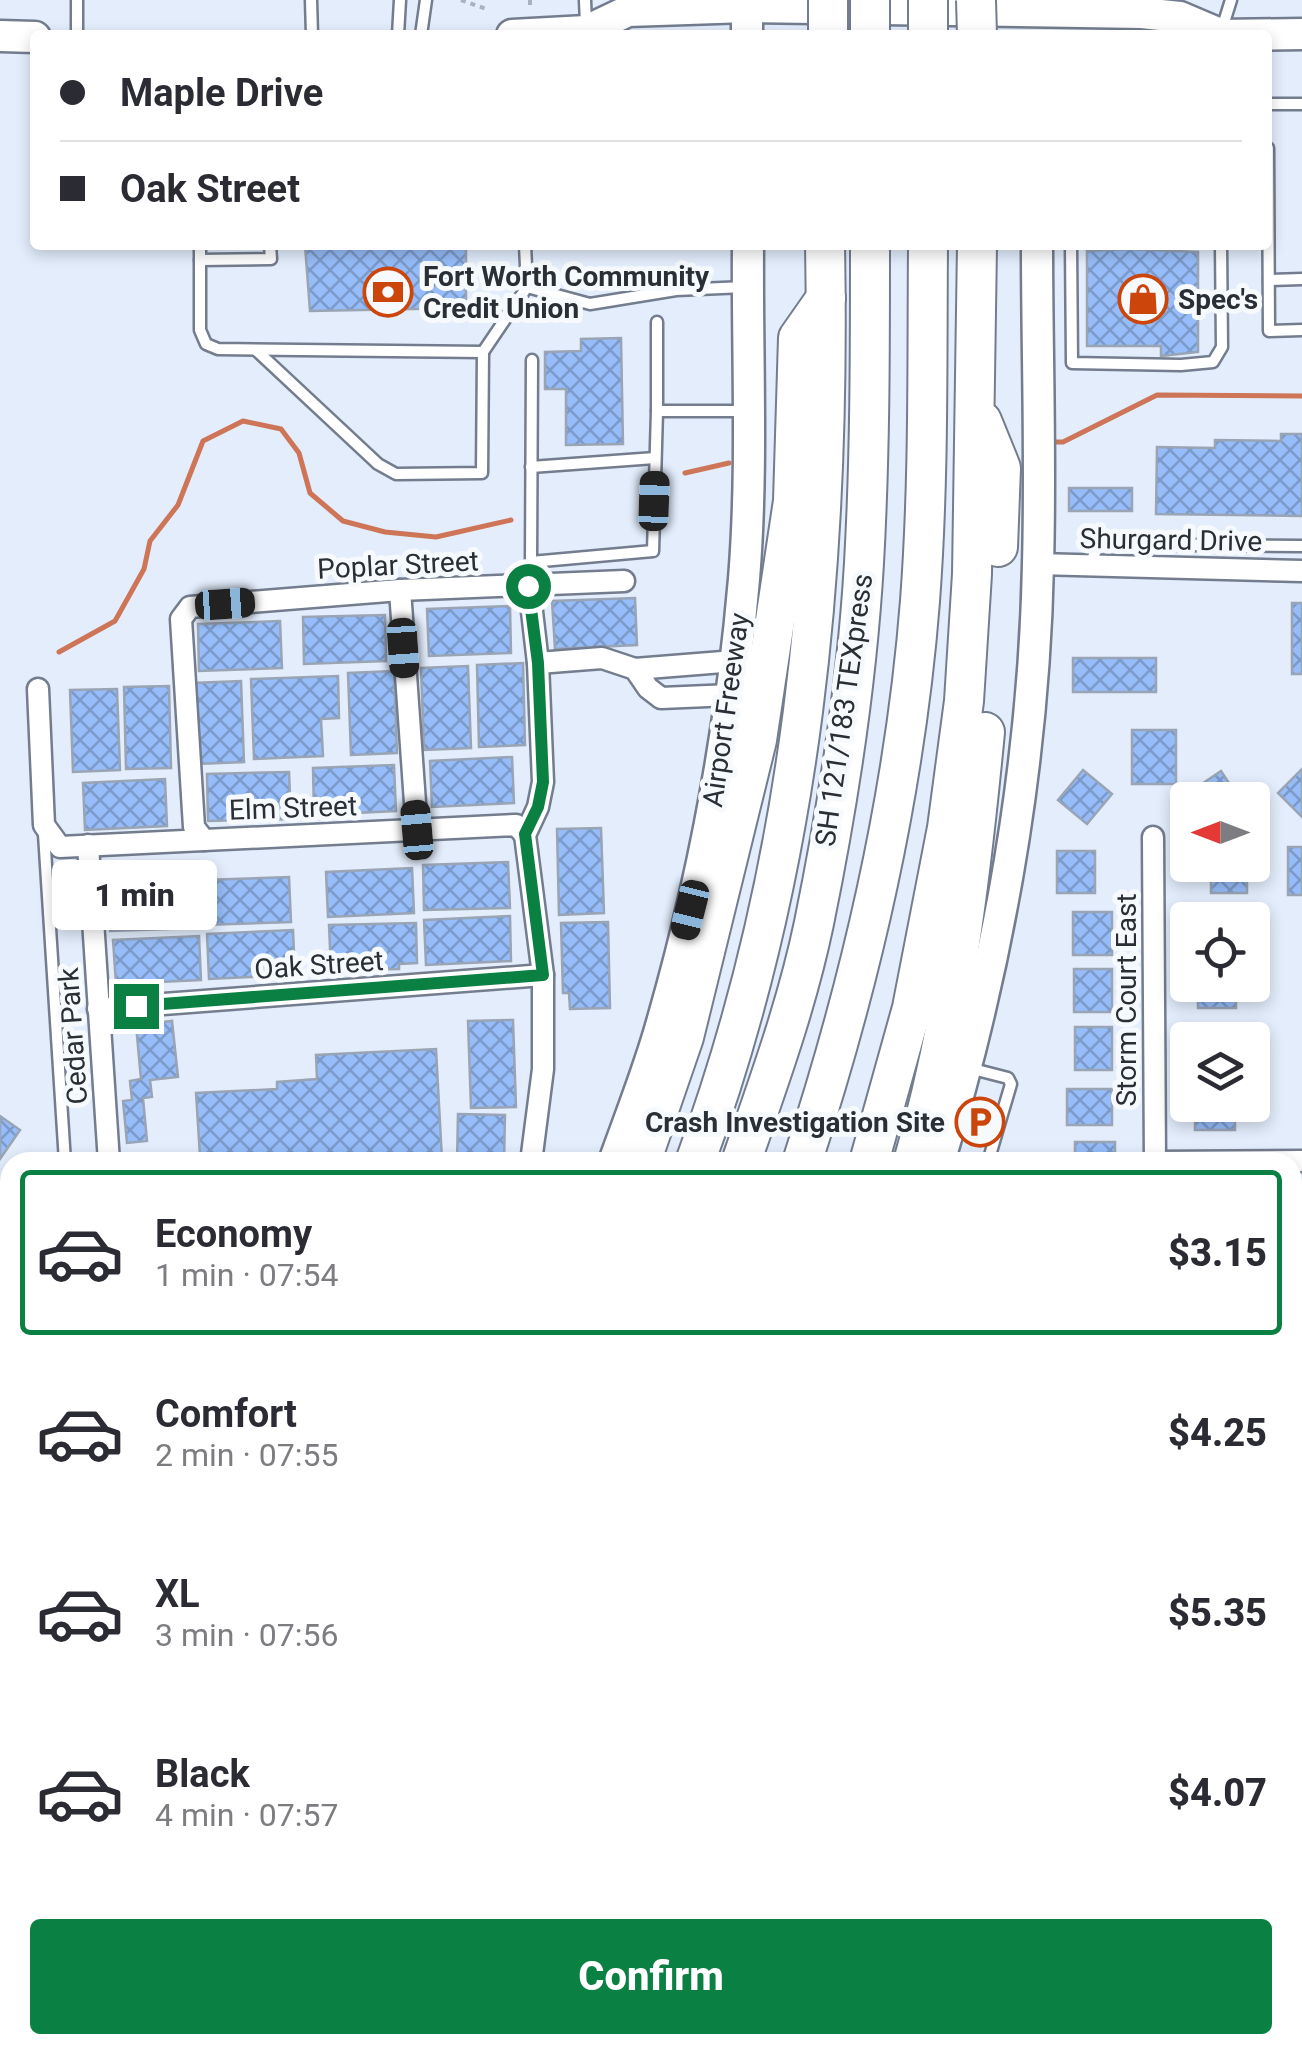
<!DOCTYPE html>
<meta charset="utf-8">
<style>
:root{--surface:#fff;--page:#f7f7f7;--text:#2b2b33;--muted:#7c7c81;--line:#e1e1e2;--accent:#0b8043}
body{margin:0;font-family:Roboto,sans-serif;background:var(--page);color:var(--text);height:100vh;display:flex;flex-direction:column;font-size:38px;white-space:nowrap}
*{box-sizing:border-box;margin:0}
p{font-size:32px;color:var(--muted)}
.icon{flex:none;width:55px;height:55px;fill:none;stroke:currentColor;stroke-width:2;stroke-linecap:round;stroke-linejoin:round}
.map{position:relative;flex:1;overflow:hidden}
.details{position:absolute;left:0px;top:1152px;width:1302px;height:902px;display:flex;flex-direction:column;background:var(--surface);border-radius:30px 30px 0 0;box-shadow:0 5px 15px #0003}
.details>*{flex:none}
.guide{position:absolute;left:30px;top:30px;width:1242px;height:220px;border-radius:10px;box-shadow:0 5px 15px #0003;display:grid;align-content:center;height:220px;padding:0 30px;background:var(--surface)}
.needle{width:65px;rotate:270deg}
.tools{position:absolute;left:1170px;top:782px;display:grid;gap:20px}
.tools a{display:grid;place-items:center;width:100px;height:100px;border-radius:10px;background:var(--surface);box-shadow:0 5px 15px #0003;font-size:50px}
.end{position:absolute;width:45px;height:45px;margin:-22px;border:12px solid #0b8043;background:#fff;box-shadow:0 0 0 5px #fff}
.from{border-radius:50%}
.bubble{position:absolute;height:70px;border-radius:10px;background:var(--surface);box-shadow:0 5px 15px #0003;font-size:32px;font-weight:800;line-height:70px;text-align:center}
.car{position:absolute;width:30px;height:60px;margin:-30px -15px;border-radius:12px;box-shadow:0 0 8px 2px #0007;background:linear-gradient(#222 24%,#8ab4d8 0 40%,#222 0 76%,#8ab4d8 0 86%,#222 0)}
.guide b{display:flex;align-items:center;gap:35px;height:95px;font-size:38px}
.guide b+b{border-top:2px solid var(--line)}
.guide i{width:25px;height:25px;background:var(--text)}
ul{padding:18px 0 0;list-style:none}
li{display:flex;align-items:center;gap:30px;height:165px;margin:0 20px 15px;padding:0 10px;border:5px solid transparent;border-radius:10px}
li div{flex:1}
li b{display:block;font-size:38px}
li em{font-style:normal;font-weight:800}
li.current{border-color:var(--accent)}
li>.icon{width:90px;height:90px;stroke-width:1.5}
.primary-button{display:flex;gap:20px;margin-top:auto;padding:20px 30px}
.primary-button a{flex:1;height:115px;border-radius:10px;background:var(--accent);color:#fff;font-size:40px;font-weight:800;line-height:115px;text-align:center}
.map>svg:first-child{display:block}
</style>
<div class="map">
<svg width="1302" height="2054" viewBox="0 0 1302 2054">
<defs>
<pattern id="building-cross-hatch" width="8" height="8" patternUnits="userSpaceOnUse" patternTransform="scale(2.5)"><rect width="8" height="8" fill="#96bdf9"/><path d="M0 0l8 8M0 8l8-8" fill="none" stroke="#7b9aca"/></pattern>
</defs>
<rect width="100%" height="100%" fill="#e3edfc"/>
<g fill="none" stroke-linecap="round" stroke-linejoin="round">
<g stroke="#ce7457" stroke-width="5">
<path d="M1053 442H1063L1157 395 1302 396"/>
<path d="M685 473 729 463"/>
<path d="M59 652 115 621 144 569 150 541 178 505 203 441 243 421 281 429 299 453 310 493 343 521 385 532 436 537 511 520"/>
</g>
</g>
<g fill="url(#building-cross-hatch)" stroke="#99a4b5" stroke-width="2.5">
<path d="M305 245H466V308L310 311Z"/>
<path d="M1128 249 1198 252V352L1161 356V346H1087V251Z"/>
<path d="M621 338 623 444 566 445V389H545V352L581 351V339Z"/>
<path d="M1281 434H1302V516L1156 514 1157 447 1215 448V440L1281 441Z"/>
<rect x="1069" y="488" width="63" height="23"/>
<path d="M635 598 637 645 555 649 552 601Z"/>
<rect x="1292" y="603" width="10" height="71"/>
<path d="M510 606 511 653 429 656 427 609Z"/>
<path d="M385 615 386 661 304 664 303 617Z"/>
<path d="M280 621 282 668 199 671 198 624Z"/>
<rect x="1073" y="658" width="83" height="34"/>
<path d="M523 663 525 745 479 747 477 665Z"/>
<path d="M468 666 471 748 424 750 421 668Z"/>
<path d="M394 671 397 753 351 755 348 673Z"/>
<path d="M338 676 339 718 321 719 323 756 254 759 251 679Z"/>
<path d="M241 681 244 762 197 764 193 683Z"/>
<path d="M169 686 171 768 126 769 124 687Z"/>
<path d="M117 689 120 770 73 772 70 690Z"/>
<rect x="1132" y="730" width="44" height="54"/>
<path d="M512 757 514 803 432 807 430 761Z"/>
<path d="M394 765 396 811 314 815 313 768Z"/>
<path d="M1302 769V817L1278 793Z"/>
<path d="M1083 770 1112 794 1087 824 1058 800Z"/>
<path d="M1221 771 1240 800H1191L1187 794Z"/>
<path d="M289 772 291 819 208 821 207 774Z"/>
<path d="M165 779 167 826 85 830 83 783Z"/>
<path d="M601 828 604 913 559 915 557 829Z"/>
<rect x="1288" y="847" width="14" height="48"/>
<rect x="1057" y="851" width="38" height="42"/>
<path d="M508 862 510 908 424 910 423 865Z"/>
<rect x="1211" y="865" width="36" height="28"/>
<path d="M412 868 414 913 328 917 326 872Z"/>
<path d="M289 877 291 922 204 925 203 880Z"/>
<path d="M195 882 196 928 110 931 108 885Z"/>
<rect x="1195" y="909" width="41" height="11"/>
<rect x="1073" y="912" width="39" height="43"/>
<path d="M510 916 511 961 426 965 424 920Z"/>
<path d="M608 922 610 1008 570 1009 569 993H563L561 923Z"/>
<path d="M416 923 417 963 399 964V969L331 970 329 925Z"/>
<path d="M293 930 295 975 209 979 207 934Z"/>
<path d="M199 936 201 980 116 984 113 940Z"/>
<rect x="1074" y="969" width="38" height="43"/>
<rect x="1198" y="985" width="38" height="23"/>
<path d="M513 1020 516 1107 471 1108 468 1021Z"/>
<path d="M172 1021 178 1077 150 1080 152 1097 143 1098 147 1141 127 1143 123 1101 132 1100 130 1081 141 1079 136 1025Z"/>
<rect x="1194" y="1025" width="40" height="15"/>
<rect x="1075" y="1027" width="37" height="43"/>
<path d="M436 1049 442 1160 158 1162V1158L200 1156 196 1093 277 1089V1082L317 1079 316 1055Z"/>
<rect x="1067" y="1089" width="45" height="36"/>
<rect x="1195" y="1105" width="40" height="25"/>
<path d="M458 1114 505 1115 504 1162H457Z"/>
<path d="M0 1116 20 1130 0 1159Z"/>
<rect x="1075" y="1142" width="40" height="20"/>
<rect x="1295" y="1195" width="7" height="50"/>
<rect x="1296" y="1256" width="6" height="47"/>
<rect x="1295" y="1427" width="7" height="48"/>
<rect x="1292" y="1484" width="10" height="51"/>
<rect x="1292" y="1556" width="10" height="34"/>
<path d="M1292 1603H1302V1647H1295Z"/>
<rect x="1292" y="1660" width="10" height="45"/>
<path d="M1292 1716H1302V1763L1301 1749H1292Z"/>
<rect x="1296" y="1891" width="6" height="47"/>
<path d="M0 2041 10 2042V2045H31L36 2054H0Z"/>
<path d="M854 2045H1002L1017 2053 849 2054Z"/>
</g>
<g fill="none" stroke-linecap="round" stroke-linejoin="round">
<g stroke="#737d8e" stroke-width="15">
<g id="lane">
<path d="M77 0V35"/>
<path d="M311 0 312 35"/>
<path d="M585 0 586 24"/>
<path d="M1221 32 1231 0"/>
<path d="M398 35 400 0"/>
<path d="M421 35 426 0"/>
<path d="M1268 104H1302"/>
<path d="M1268 148 1269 331 1302 330"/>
<path d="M200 245V330L206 344 218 349 483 352 527 287"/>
<path d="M525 245 527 287 590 304 676 290 745 287"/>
<path d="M1071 245 1072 363 1181 365 1213 362 1222 347 1221 245"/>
<path d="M200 260 271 259 270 245"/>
<path d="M1269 280 1302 279"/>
<path d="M657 322V411"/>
<path d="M257 351 378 464 396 474 482 473 483 352"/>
<path d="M532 360 531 562 653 551 657 411H747"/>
<path d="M531 467 655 458"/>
<path d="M1090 564 1098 546 1106 544 1302 546"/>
<path d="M44 834 65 1162"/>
<path d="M969 1068 1008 1078 1011 1084 988 1162"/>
<path d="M0 1200 10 1210"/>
<path d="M0 1409 10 1412"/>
<path d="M0 1499 10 1479"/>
<path d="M0 1627 10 1578"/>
<path d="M0 1659H10"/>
<path d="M0 1710 10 1709"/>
<path d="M0 1762H10"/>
<path d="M585 2054 590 2045"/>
<path d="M809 2054 817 2045"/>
<path d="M1024 2054 1025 2045"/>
</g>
</g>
<g stroke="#737d8e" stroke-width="25">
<g id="street">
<path d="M1038 564 1302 571"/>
<path d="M529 586 538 663 543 782 538 807 525 835 543 975V1069L531 1162"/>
<path d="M400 590 417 831"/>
<path d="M538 663 602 658 635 669 648 688 661 698 731 695"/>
<path d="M635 669 735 661"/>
<path d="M38 689 44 825 60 847 516 825 525 835"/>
<path d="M1153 837 1155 1162"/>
<path d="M204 840 194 827 181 619 190 607 400 590 624 581"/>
<path d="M88 845 109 1162"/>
<path d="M98 1009 543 975"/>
<path d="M1155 1162 1302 1161"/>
<path d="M1292 2021H1302"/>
<path d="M1162 2045 1163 2054"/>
</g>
</g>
<g stroke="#737d8e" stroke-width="35">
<g id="secondary">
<path d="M747 0V35"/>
<path d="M512 35 586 31 628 11 747 7 1142 13 1180 17 1220 34"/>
<path d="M1218 35 1302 34"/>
<path d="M0 36 35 37"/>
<path d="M614 1162C629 1120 646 1077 659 1033 702 886 731 732 744 579 753 468 747 356 748 245"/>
<path d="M939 1162C997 970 1034 766 1038 564 1041 458 1037 351 1037 245"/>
<path d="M0 1915 10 1938"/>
<path d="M89 2045 97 2054"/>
<path d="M140 2045 146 2054"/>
<path d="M523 2054 527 2045"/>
</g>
</g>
<g stroke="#737d8e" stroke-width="42">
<g id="highway">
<path d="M982 421 1001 468 998 547"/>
<path d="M641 1162 684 1037 757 740 793 501 798 338 826 298"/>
<path d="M695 1162C804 866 831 559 825 245"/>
<path d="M741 1162C768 1084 797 1005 814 923 838 806 857 683 864 563 870 457 870 351 870 245"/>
<path d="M802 1162C862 979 905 793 920 601 929 482 927 364 928 245"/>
<path d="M869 1162 912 1008 947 828 964 701 972 574 977 245"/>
<path d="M913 1162C954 1022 971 877 985 732"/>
<path d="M212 2054 218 2045"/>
<path d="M243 2054 248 2045"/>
<path d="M290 2054 295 2045"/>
<path d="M357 2054 362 2045"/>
<path d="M391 2054 396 2045"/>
<path d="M440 2054 445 2045"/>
</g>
</g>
<g stroke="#a9b1be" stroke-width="4" stroke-dasharray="5 5" stroke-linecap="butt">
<path d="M461 0 489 10"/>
<path d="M530 0V5"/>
</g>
<use href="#lane" stroke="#fff" stroke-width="10"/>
<use href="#street" stroke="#fff" stroke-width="20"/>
<use href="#secondary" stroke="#fff" stroke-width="30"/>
<use href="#highway" stroke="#fff" stroke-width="38"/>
<g stroke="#737d8e" stroke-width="42" stroke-linecap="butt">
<g id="highway-bridge">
<path d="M870 0V35"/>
<path d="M976 0 977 35"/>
<path d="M828 35V0"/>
<path d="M928 35V0"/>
</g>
</g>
<use href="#highway-bridge" stroke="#fff" stroke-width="38"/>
</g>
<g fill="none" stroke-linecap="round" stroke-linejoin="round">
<path stroke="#0b8043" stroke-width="12" d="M136 1006 543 975 525 834 538 807 543 782 538 663 528 586"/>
</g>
<defs>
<g id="bank-ring" transform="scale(2.5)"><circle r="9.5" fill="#f7fafd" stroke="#cc450b" stroke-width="1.5"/><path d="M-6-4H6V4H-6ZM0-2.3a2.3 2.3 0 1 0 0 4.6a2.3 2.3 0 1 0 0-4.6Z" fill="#cc450b"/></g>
<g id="shop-ring" transform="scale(2.5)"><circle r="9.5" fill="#f7fafd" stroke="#cc450b" stroke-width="1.5"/><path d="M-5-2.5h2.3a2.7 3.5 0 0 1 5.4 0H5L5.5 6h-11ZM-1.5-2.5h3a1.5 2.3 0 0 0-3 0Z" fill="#cc450b"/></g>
<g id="parking-ring" transform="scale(2.5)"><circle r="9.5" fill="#f7fafd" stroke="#cc450b" stroke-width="1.5"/><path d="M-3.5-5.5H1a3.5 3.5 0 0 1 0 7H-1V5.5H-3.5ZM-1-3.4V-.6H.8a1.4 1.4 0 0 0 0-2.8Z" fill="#cc450b"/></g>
</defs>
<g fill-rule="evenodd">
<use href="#bank-ring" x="388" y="292"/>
<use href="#shop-ring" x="1143" y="299"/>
<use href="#parking-ring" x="980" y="1122"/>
</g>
<g text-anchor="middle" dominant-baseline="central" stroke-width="10" stroke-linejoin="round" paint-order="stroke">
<g font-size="28" font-weight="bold" fill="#2a2e35" stroke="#f7fafd" text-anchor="start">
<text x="423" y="276">Fort Worth Community<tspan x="423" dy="32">Credit Union</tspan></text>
<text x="1178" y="299">Spec's</text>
<text x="945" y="1122" text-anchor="end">Crash Investigation Site</text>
</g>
<g font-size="28" fill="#2a2e35" stroke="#f7fafd">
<text transform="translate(1171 540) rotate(1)">Shurgard Drive</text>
<text transform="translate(398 565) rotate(-3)">Poplar Street</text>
<text transform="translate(726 710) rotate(-82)">Airport Freeway</text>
<text transform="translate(844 710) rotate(-82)">SH 121/183 TEXpress</text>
<text transform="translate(293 808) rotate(-2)">Elm Street</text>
<text transform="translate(319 965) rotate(-4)">Oak Street</text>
<text transform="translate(1126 1000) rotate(-90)">Storm Court East</text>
<text transform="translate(73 1036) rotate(-94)">Cedar Park</text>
</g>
</g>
</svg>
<div class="tools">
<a><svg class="needle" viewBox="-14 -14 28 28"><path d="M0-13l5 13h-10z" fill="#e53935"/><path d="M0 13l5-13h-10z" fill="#7c7c81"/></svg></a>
<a><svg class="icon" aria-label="locate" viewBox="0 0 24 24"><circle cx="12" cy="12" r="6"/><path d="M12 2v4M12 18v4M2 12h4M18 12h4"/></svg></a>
<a><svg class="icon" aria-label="layers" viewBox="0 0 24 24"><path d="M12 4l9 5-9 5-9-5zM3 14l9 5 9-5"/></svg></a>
</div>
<i class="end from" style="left:528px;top:586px"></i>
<i class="end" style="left:136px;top:1006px"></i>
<div class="bubble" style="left:52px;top:860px;width:165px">1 min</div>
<i class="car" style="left:654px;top:501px;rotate:2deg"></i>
<i class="car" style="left:225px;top:604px;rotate:86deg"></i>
<i class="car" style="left:403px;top:648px;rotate:176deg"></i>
<i class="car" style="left:417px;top:830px;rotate:355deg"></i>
<i class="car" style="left:690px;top:910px;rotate:194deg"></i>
<div class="guide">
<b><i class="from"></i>Maple Drive</b>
<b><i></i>Oak Street</b>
</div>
<section class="details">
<ul>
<li class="current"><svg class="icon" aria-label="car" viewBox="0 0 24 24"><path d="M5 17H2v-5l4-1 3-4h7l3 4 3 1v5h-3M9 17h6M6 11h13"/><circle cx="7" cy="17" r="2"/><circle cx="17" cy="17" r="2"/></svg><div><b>Economy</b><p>1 min · 07:54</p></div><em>$3.15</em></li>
<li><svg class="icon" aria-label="car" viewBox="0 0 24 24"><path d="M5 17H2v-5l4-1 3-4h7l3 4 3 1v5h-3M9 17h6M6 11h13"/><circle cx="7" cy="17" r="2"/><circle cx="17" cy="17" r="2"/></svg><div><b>Comfort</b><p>2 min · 07:55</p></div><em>$4.25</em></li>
<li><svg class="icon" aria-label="car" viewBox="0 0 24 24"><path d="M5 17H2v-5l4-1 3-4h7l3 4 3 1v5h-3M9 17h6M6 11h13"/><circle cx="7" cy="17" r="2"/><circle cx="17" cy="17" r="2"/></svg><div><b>XL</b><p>3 min · 07:56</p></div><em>$5.35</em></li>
<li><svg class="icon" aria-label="car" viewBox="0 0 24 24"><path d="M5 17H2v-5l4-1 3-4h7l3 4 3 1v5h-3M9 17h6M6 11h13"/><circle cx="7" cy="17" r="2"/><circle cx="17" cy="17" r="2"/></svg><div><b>Black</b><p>4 min · 07:57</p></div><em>$4.07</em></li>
</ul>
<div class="primary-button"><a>Confirm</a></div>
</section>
</div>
